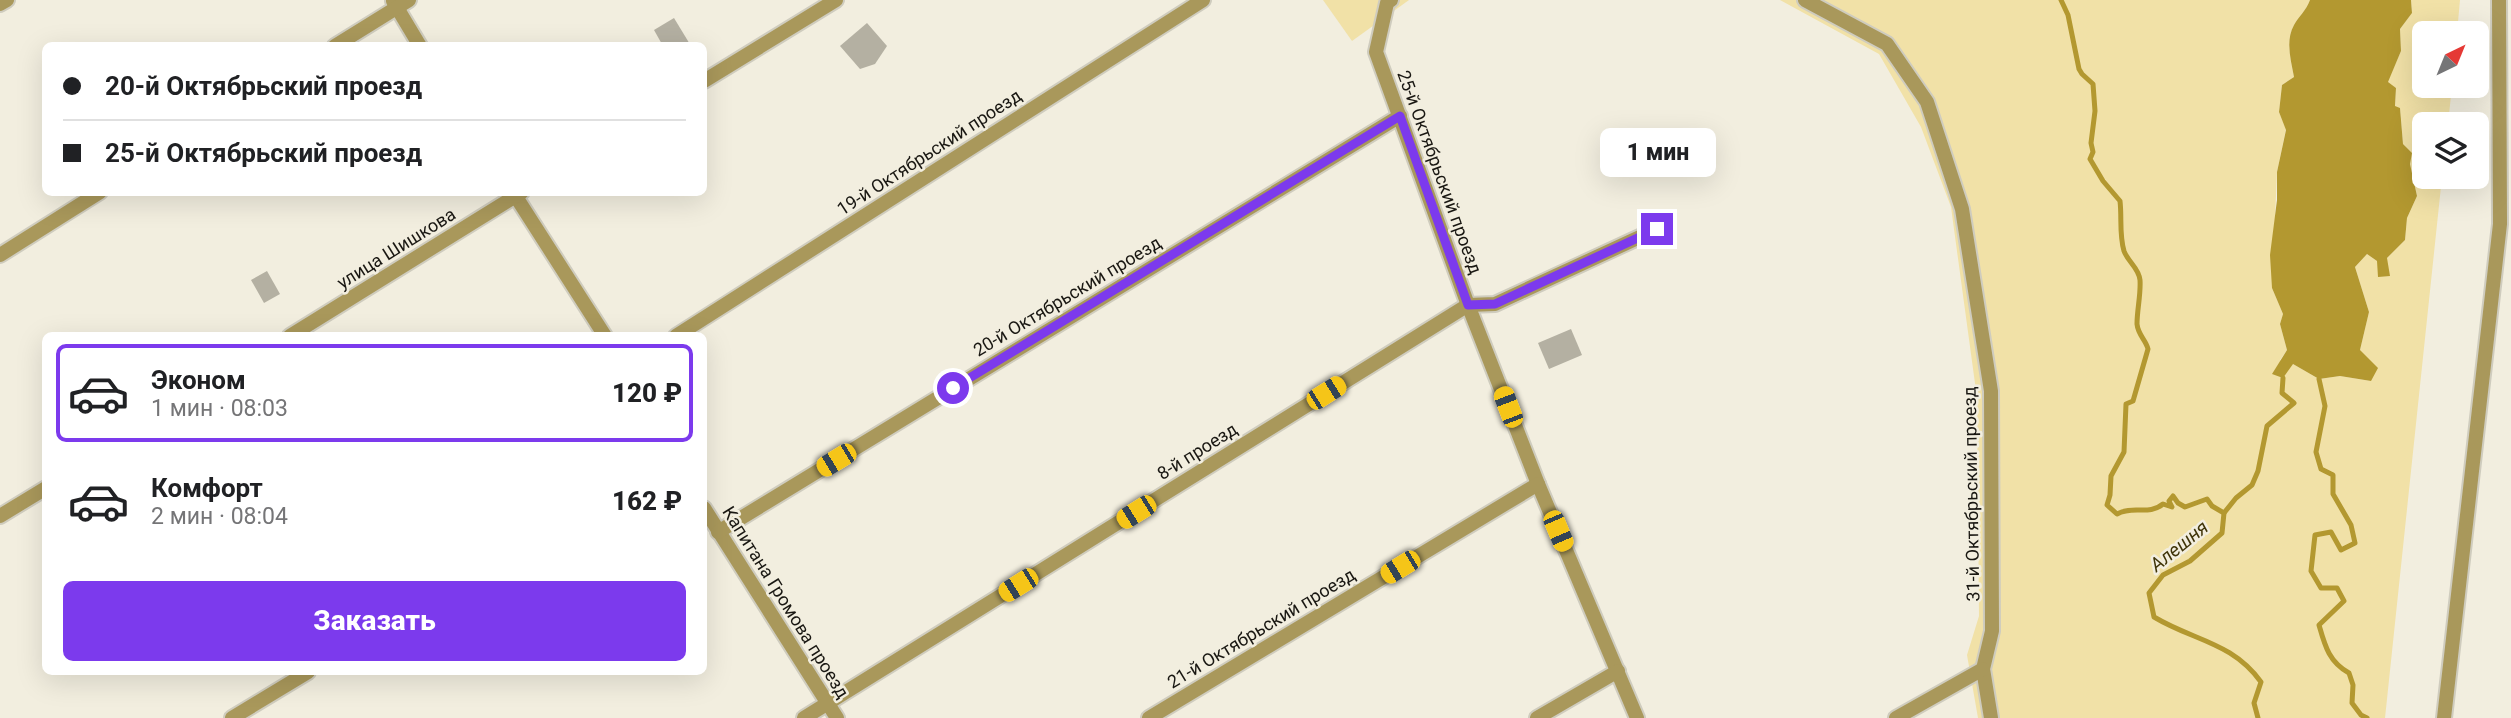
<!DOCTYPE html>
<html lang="ru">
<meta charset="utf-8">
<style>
:root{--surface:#fff;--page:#f6f6f6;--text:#202124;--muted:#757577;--line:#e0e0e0;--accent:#7c3aed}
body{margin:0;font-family:Roboto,sans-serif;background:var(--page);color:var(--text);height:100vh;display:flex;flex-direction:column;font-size:26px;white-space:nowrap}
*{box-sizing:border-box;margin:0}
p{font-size:23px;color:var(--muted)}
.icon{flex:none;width:38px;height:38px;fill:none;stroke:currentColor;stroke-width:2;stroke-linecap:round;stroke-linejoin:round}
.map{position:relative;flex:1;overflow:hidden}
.drawer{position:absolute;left:42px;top:332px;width:665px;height:343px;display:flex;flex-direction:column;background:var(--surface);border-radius:10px;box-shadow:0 7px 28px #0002}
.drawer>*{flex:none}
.guide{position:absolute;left:42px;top:42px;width:665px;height:154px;border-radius:10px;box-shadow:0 7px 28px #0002;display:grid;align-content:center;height:154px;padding:0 21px;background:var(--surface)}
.needle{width:46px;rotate:43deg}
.buttons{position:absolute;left:2412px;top:21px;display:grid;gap:14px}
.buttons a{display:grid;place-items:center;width:77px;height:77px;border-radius:10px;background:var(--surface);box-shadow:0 7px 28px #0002;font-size:35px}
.end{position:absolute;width:32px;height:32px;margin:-16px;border:9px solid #7c3aed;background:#fff;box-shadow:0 0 0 4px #fff}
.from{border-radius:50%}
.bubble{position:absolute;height:49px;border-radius:10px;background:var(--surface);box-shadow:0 7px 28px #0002;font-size:23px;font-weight:800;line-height:49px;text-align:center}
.car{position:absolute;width:21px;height:42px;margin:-21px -10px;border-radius:9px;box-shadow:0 0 5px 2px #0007;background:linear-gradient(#f5c518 24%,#345 0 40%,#f5c518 0 76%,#345 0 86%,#f5c518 0)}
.guide b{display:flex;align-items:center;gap:24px;height:66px;font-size:26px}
.guide b+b{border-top:2px solid var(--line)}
.guide i{width:18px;height:18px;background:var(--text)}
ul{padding:12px 0 0;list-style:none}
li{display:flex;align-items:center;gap:21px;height:98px;margin:0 14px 10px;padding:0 7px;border:4px solid transparent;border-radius:10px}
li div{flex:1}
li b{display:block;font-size:26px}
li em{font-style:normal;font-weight:800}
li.current{border-color:var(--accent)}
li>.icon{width:63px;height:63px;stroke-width:1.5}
.cta{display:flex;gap:14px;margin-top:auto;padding:14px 21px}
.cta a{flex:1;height:80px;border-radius:10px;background:var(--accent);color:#fff;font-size:28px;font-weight:800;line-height:80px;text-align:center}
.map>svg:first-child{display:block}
</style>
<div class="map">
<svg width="2511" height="718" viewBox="0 0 2511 718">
<rect width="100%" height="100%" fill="#f2eedf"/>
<g fill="#f1e1a7">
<path d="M1323 0H1409L1352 41Z"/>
<path d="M1780 0H2310C2306 11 2299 16 2294 25 2285 41 2291 60 2294 77L2282 85 2279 112 2286 129 2277 172 2272 288 2283 314 2280 324 2287 350 2280 360 2293 364 2319 379 2340 376 2371 381 2360 350 2369 312 2355 267 2367 254 2377 261 2387 258 2405 240 2407 218 2417 196 2410 164 2411 153 2403 144 2400 108 2395 107 2396 88 2387 83 2401 51 2400 29 2412 13 2411 0H2460L2457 33H2424V86H2452L2448 124H2424V177H2442L2385 718H1978L1967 655 1979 616 1977 398 1951 207 1921 127 1879 54Z"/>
</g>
<path fill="#b39830" d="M2310 0H2411L2412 13 2400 29 2401 51 2388 82 2396 88 2395 106 2400 108 2403 144 2412 153 2410 164 2417 196 2407 218 2405 240 2387 258 2390 276 2378 277 2377 261 2367 254 2355 267 2369 312 2360 350 2378 368 2371 381 2340 376 2319 379 2293 364 2283 378 2272 374 2287 350 2280 324 2283 314 2272 288 2270 255 2277 200V172L2286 130 2279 112 2282 85 2294 77C2291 60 2285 41 2294 25 2299 16 2306 11 2310 0Z"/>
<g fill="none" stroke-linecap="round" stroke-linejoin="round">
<g stroke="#b39830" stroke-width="5">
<path d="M2061 0 2068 15 2079 69 2082 74 2093 84 2095 111 2091 143 2093 152 2090 159 2103 181 2120 201C2122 218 2119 234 2124 251 2128 262 2139 268 2140 280 2141 294 2137 310 2137 324 2138 335 2146 340 2148 349L2133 401 2126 404 2124 452 2111 476 2110 495 2107 505 2117 514C2133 505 2149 516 2163 504L2172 507 2169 501 2173 496 2178 503 2185 507 2207 499 2212 506 2224 513 2222 533 2190 561 2163 575 2149 593 2154 617C2194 641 2232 642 2261 682L2254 703 2258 718"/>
<path d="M2319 379 2325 406 2316 452 2321 469 2333 475V494L2351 525 2355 543 2341 550 2331 532 2315 535 2311 571 2321 588H2337L2344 601 2319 625C2325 646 2329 662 2349 673L2353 685 2352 703 2361 715 2367 718"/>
<path d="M2224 513 2236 498 2252 485 2258 471 2267 426 2294 403 2282 393 2283 378"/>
</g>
</g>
<g fill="#b4b0a2">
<path d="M674 18 691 46H663L654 30Z"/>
<path d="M867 23 887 46 875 64 860 69 840 46Z"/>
<path d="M267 271 280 294 264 303 251 280Z"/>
<path d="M1571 329 1582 355 1549 369 1538 343Z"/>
</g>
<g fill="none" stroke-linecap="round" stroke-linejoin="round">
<g stroke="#cfccbe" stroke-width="18">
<g id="street">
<path d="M1391 0 1387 3 1376 52 1468 305 1538 484 1637 718"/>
<path d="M1805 0 1887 44 1927 102 1962 209 1991 391 1992 631 1983 669 1991 718"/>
<path d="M393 1 420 46"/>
<path d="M0 4 7 0"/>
<path d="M335 46 409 0"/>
<path d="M704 81 836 0"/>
<path d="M513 192 605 336"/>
<path d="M0 255 100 192"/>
<path d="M290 336 522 192"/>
<path d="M676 336 1203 0"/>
<path d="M704 508 837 718"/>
<path d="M0 516 46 488"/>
<path d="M718 532 1400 116"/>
<path d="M232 718 308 672"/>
<path d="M804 718 1468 305 1495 304 1657 229"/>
<path d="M1149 718 1538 484"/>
<path d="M1537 718 1618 671"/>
<path d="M1896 718 1983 669"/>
<path d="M2444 718 2500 224 2499 0"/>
</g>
</g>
<use href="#street" stroke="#a9985b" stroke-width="14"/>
</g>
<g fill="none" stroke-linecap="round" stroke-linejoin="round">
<path stroke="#7c3aed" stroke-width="9" d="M953 388 1400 116 1468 305 1495 304 1657 229"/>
</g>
<g text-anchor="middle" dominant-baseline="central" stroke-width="5" stroke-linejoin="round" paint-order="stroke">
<g font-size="18" fill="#191712" stroke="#f2eedf">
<text transform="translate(929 152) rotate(-33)">19-й Октябрьский проезд</text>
<text transform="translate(1440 172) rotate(70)">25-й Октябрьский проезд</text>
<text transform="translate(396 248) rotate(-32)">улица Шишкова</text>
<text transform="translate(1067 296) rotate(-31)">20-й Октябрьский проезд</text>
<text transform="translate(1197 451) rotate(-32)">8-й проезд</text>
<text transform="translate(1971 494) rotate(-91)">31-й Октябрьский проезд</text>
<text transform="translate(786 602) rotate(58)">Капитана Громова проезд</text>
<text transform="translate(1261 628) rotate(-31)">21-й Октябрьский проезд</text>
</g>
<g font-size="19" font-style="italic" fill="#3f3408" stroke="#f2eedf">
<text transform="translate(2179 546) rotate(-39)">Алешня</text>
</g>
</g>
</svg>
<div class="buttons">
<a><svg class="needle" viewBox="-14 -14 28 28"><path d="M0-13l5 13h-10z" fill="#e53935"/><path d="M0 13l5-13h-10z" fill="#757577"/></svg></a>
<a><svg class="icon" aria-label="layers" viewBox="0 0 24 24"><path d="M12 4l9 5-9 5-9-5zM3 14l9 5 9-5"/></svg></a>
</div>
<i class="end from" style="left:953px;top:388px"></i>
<i class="end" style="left:1657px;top:229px"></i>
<div class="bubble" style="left:1600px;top:128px;width:116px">1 мин</div>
<i class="car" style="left:1326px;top:393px;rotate:58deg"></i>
<i class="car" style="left:1508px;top:407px;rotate:339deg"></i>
<i class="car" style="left:836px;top:460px;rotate:239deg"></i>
<i class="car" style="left:1136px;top:512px;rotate:238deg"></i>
<i class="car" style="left:1558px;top:531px;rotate:157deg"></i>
<i class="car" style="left:1400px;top:567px;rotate:239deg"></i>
<i class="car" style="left:1018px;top:585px;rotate:238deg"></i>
<div class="guide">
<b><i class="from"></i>20-й Октябрьский проезд</b>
<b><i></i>25-й Октябрьский проезд</b>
</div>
<section class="drawer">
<ul>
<li class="current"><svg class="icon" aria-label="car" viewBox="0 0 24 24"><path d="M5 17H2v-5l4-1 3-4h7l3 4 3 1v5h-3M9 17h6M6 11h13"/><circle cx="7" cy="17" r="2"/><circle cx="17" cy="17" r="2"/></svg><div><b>Эконом</b><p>1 мин · 08:03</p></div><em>120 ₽</em></li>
<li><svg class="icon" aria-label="car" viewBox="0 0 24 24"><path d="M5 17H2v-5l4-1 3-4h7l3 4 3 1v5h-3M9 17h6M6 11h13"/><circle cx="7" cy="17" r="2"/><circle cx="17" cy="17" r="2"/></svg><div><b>Комфорт</b><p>2 мин · 08:04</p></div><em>162 ₽</em></li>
</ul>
<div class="cta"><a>Заказать</a></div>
</section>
</div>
